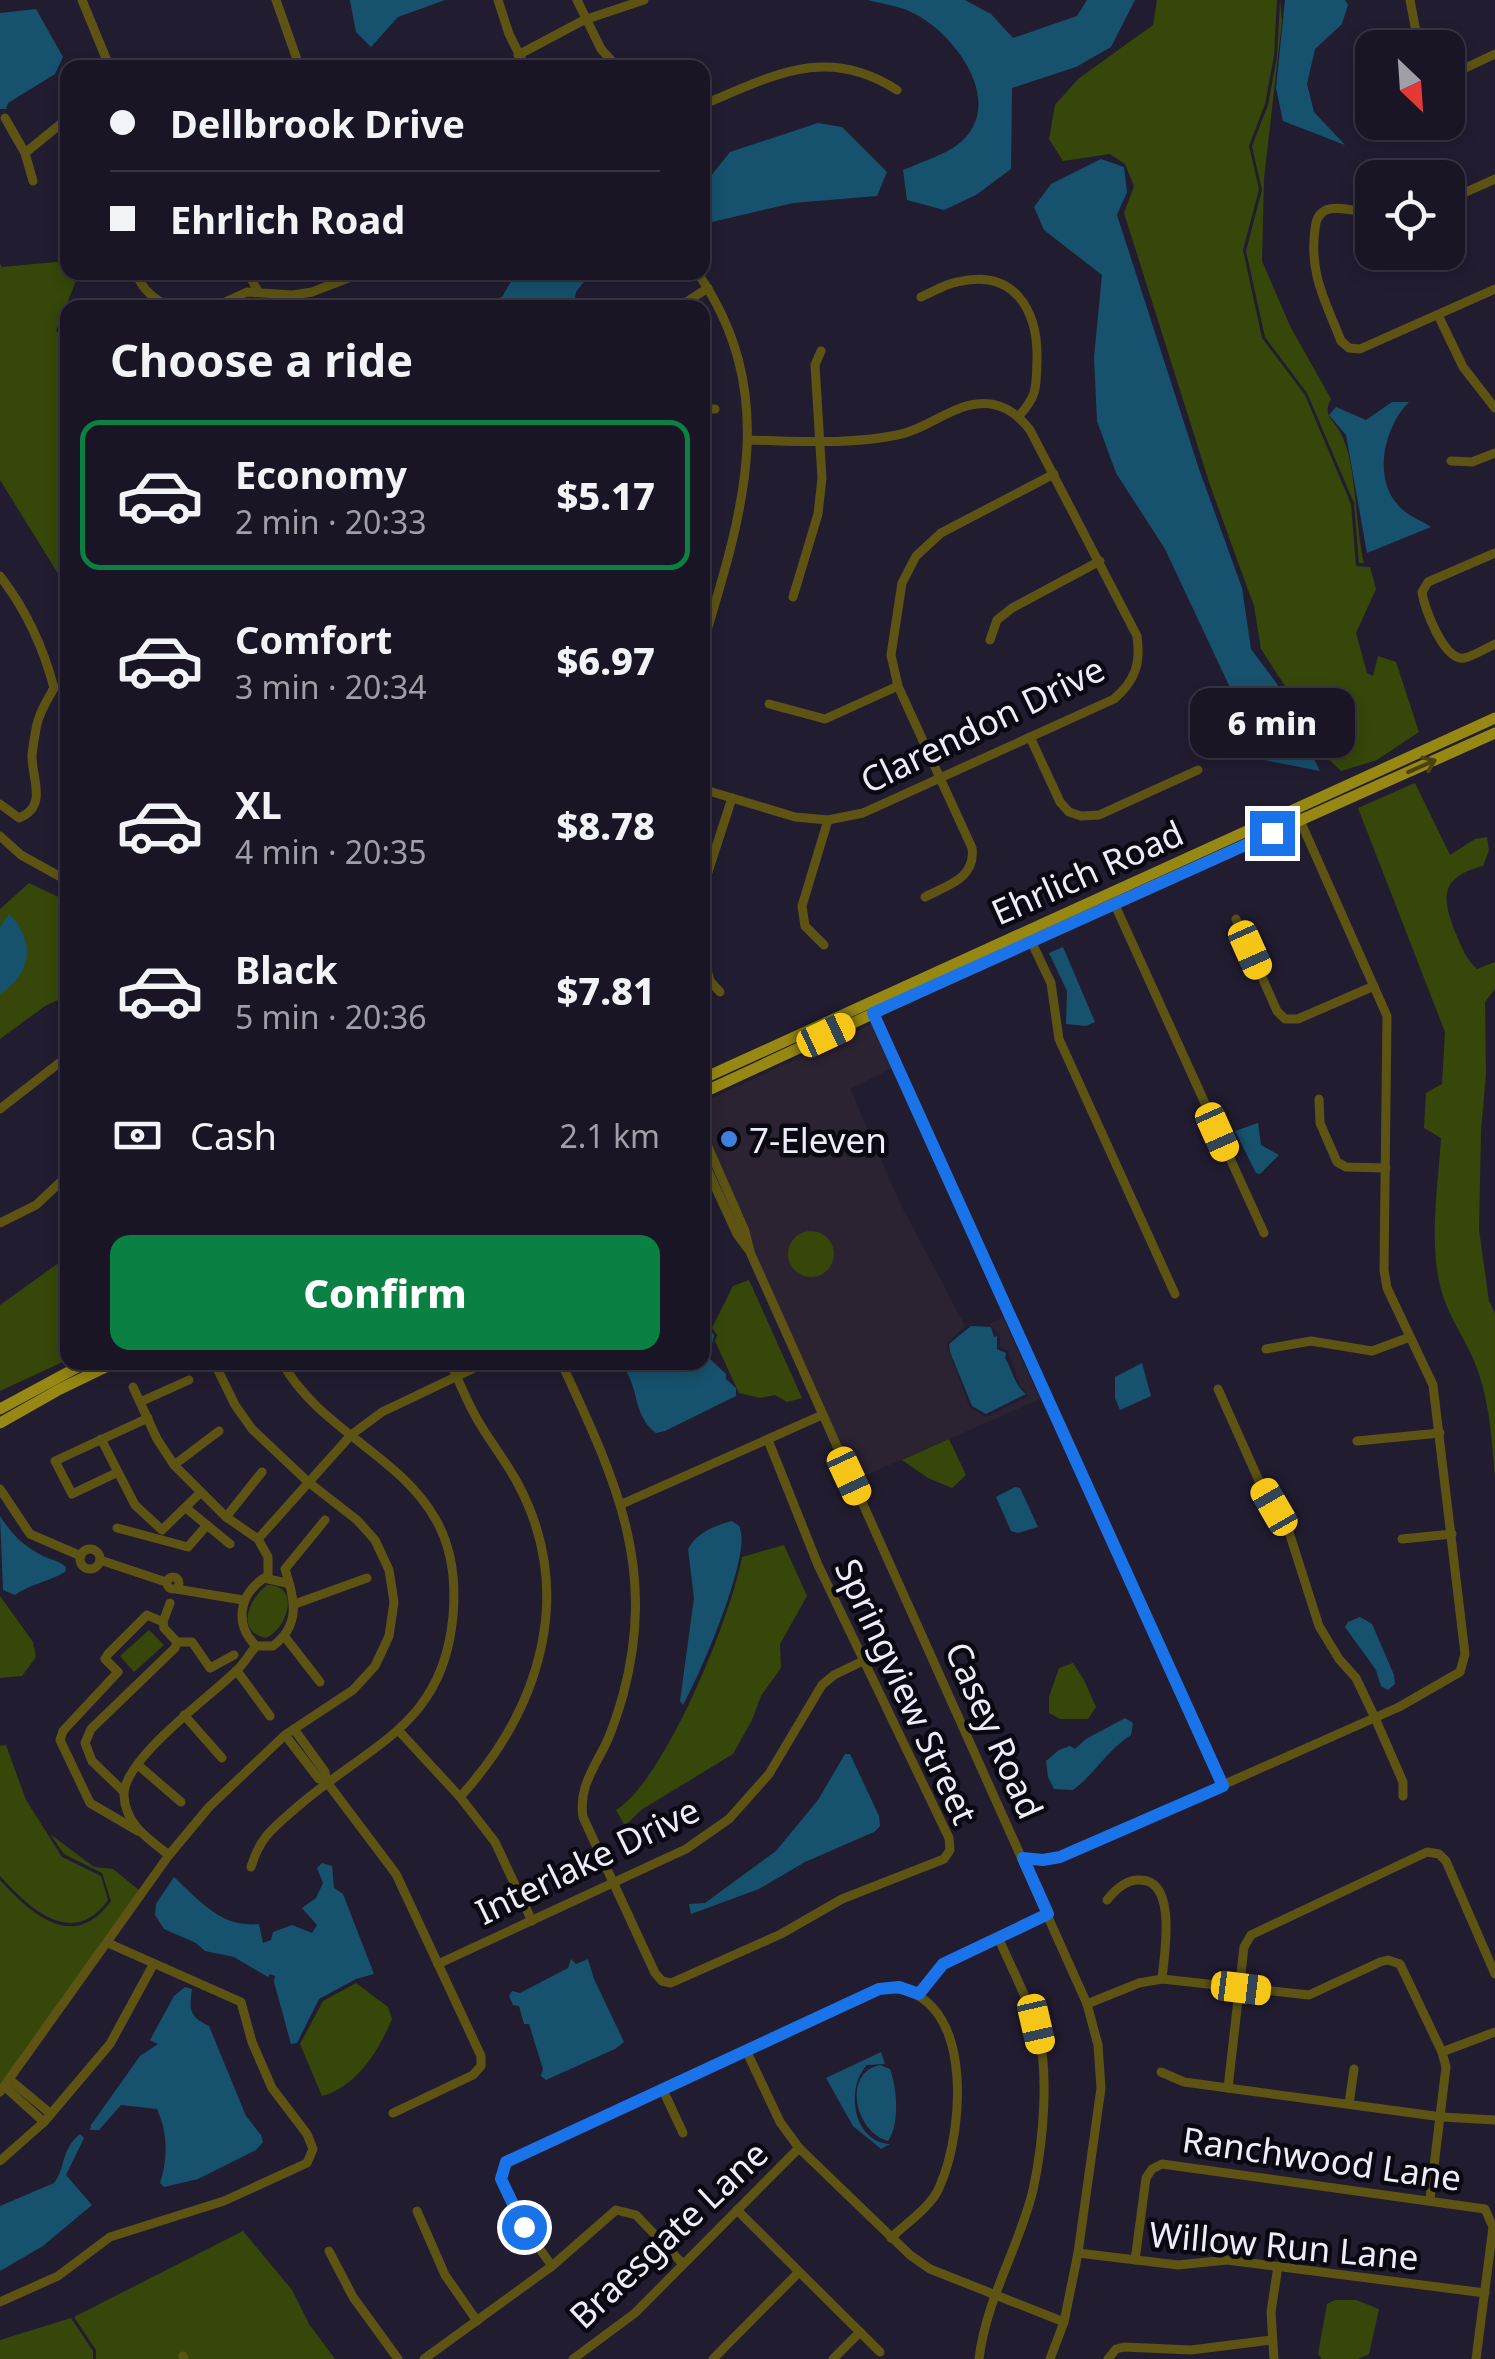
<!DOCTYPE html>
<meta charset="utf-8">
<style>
:root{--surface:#1a1525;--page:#272232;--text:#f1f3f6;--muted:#9f9fa7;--line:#383442;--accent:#0b8043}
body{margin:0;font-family:"Noto Sans",sans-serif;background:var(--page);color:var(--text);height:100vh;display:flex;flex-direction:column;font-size:38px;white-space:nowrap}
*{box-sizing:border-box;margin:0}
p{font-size:32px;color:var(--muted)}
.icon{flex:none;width:55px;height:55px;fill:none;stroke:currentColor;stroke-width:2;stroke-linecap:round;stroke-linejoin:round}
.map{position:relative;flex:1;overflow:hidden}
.panel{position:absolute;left:60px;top:300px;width:650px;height:1070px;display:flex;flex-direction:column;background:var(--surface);border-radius:20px;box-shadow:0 5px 15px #0003,0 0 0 2px var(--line)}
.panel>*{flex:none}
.banner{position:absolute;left:60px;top:60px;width:650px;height:220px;border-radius:20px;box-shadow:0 5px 15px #0003,0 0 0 2px var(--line);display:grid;align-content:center;height:220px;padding:0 50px;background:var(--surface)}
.needle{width:65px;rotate:155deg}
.tools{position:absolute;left:1355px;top:30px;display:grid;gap:20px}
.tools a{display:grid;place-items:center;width:110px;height:110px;border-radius:20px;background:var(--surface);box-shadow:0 5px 15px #0003,0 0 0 2px var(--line);font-size:50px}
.end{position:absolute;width:45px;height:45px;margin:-22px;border:12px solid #1a73e8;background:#fff;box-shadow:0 0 0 5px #fff}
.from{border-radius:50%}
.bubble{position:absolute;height:70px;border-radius:20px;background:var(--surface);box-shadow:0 5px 15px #0003,0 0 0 2px var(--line);font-size:32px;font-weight:800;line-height:70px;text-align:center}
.car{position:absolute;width:30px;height:60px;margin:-30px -15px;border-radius:12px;box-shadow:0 0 8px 2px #0007;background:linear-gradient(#f5c518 24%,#345 0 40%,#f5c518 0 76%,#345 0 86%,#f5c518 0)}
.banner b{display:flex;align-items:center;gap:35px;height:95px;font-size:38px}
.banner b+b{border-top:2px solid var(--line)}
.banner i{width:25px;height:25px;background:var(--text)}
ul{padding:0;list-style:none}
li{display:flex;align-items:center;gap:30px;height:150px;margin:0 20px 15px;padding:0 30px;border:5px solid transparent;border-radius:20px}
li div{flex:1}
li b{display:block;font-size:38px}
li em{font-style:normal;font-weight:800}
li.selected{border-color:var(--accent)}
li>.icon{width:90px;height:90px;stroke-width:1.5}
h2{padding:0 50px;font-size:45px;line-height:120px}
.pay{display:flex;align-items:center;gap:25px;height:110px;padding:0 50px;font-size:38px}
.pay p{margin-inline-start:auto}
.action{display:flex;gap:20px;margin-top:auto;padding:20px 50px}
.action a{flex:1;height:115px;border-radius:20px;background:var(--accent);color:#fff;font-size:40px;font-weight:800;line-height:115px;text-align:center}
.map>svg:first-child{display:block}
</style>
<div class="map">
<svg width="1495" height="2359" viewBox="0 0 1495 2359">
<rect width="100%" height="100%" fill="#221c31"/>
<path fill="#2c2332" d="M873 1023 894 1067 850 1089 900 1203 965 1326 946 1344 970 1408 986 1417 1029 1396 1020 1385 1008 1351 1000 1347V1335L989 1324 1003 1318 1040 1399 855 1480 754 1253 749 1229 703 1124 702 1103Z"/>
<g fill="#364709">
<path d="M1157 0H1277L1274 56 1265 104 1249 146 1259 189 1243 250 1262 338 1305 395 1351 504 1356 566 1370 567 1376 589 1356 633 1367 673 1373 676 1378 656 1396 662 1419 732 1377 760 1341 771 1321 752 1283 683 1261 649 1254 606 1210 485 1124 213 1134 186 1125 164 1110 154 1063 161 1049 139 1055 105 1078 79 1153 25Z"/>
<path d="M1280 0 1282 21 1264 179 1262 261 1290 326 1331 399C1321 417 1336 420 1343 438 1357 470 1355 527 1364 563H1359L1354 503 1307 393 1265 337 1246 251 1262 190 1252 146 1268 105 1277 57Z"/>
<path d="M67 261 68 272 78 276 56 331 68 338 67 588 0 480V264L2 267Z"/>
<path d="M1415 783 1450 855 1475 839 1487 837 1489 850 1483 866C1440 877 1441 897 1456 934 1462 948 1466 959 1477 969L1495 962V989L1485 1002 1486 1074 1481 1131 1479 1230 1489 1301 1495 1313V1478C1492 1443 1490 1405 1478 1371 1469 1344 1450 1320 1442 1293 1428 1245 1438 1188 1441 1138L1424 1128 1426 1093 1442 1084 1445 1032 1358 808Z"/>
<path d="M29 883 67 901V996L45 1006 0 1039V909Z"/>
<circle cx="811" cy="1254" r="23"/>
<path d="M67 1257V1360L0 1391V1305Z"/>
<path d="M749 1280 802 1398 787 1402 775 1395 760 1398 739 1393 715 1341 717 1335 712 1328 733 1286Z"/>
<path d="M949 1439 966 1475 952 1488 928 1478 902 1460Z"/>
<path d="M784 1545 807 1596 780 1644 781 1668 761 1696 752 1720 733 1754 641 1810 625 1826 616 1810C666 1779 731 1617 742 1557Z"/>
<path d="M267 1585C301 1585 288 1628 266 1638 235 1631 249 1599 267 1585Z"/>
<path d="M0 1596 33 1642 36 1657 22 1676 0 1678Z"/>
<path d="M149 1630 164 1645 134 1672 120 1656Z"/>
<path d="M1073 1663 1084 1680 1096 1707 1088 1719H1060L1049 1713V1697L1059 1668Z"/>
<path d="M6 1745 26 1800 62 1857 101 1876 108 1900C73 1949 30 1909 0 1876V1746Z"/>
<path d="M50 1834 94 1867 113 1869 139 1890 0 2087V1880C33 1916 74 1952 111 1901L102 1873 64 1854Z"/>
<path d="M356 1983 388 2007 392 2019C378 2052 357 2086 322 2096L300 2044 323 2001Z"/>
<path d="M243 2231 292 2290 309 2324 335 2359H96V2350L74 2317Z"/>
<path d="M1335 2300H1356L1379 2309 1369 2354 1358 2359H1322L1318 2354 1327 2304Z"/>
<path d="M71 2318 93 2351V2359H0V2340Z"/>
</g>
<g fill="#16526d">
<path d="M350 0H445L398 17 371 47 356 32Z"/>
<path d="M868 0H965L991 14 1013 38 1077 16 1087 0H1135L1111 47 1076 67 1012 88 1011 169 976 195 944 210 907 200 903 170C919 163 938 157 953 148 1011 110 958 35 913 13 900 6 882 4 868 0Z"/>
<path d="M1285 0H1345L1348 5 1342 24 1315 49 1307 84 1314 112 1345 145 1283 121 1276 88Z"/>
<path d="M36 9 63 57 55 74 8 103 6 109H0V13Z"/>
<path d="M818 123 842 127 887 172 877 196 793 203 712 222 703 221V186L730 152Z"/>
<path d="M1101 159 1124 167 1127 192 1117 215 1199 469 1242 588 1251 649 1277 684 1320 771 1264 760 1165 549 1116 473 1097 421 1094 357 1102 275 1044 230 1034 207 1051 184Z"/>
<path d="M516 273 591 272V273L576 292 573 307H476L502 297Z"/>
<path d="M1392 402H1409C1383 428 1371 483 1403 510 1411 517 1422 521 1431 527L1367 553 1346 435 1329 415 1336 407 1366 420Z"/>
<path d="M9 914C36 940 32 974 0 994V927Z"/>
<path d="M1063 947 1095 1022 1086 1026 1066 1024 1067 991 1049 953Z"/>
<path d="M1258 1123 1261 1145 1279 1155 1260 1174 1256 1173 1235 1131Z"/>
<path d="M703 1322 714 1335 709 1358 726 1374V1379L736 1388V1396L665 1431 656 1433C633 1416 639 1388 624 1368L628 1363 702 1362Z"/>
<path d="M971 1326 991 1327 994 1337 997 1336V1349L1006 1353 1005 1358C1013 1371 1014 1385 1026 1394L986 1414 972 1406 950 1352 949 1344Z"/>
<path d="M1142 1363 1151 1396 1120 1410 1115 1398V1377Z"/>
<path d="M1015 1487 1020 1488 1038 1527 1018 1533 1011 1531 996 1497Z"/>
<path d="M0 1516C12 1535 24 1546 43 1556 53 1561 58 1560 66 1567L65 1572C48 1582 30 1584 15 1595L3 1590Z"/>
<path d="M732 1521C739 1526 740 1525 741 1533 747 1565 700 1675 683 1705L680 1701 694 1598 688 1549C696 1533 716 1525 732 1521Z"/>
<path d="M1360 1617 1372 1624 1394 1675 1395 1684 1388 1690 1381 1686 1376 1670 1345 1627 1348 1622Z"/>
<path d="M1125 1718 1133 1723 1131 1735C1105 1752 1097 1772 1073 1790L1054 1789 1048 1777 1046 1761 1059 1750 1070 1746 1075 1749 1086 1739Z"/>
<path d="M845 1754H850L879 1816 880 1826 874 1832 805 1862 759 1889 691 1914 689 1904 705 1903 776 1851 818 1800Z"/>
<path d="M322 1863 332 1866 334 1888 343 1894 374 1974 356 1979 319 1999 297 2043 291 2044 274 1982 275 1976 270 1974 268 1977 234 1957 205 1951 196 1943 164 1929 155 1915 156 1904 174 1877C200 1901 221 1928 259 1924L263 1943 271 1940 273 1932 292 1925 312 1933 317 1925 302 1908 316 1898 323 1883 317 1868Z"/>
<path d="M571 1959 576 1964 588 1959 594 1979 624 2042 615 2049 546 2080 541 2076 543 2069 529 2024H524L519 2006 513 2005 509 1996 512 1991 520 1993 568 1968Z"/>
<path d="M185 1987 192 1989C189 2010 189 2016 209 2026L246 2116 261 2135 263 2142 256 2150 198 2179 164 2187 160 2183C168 2159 168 2133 157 2109L121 2105 99 2130H90L91 2125 140 2056 158 2044 150 2040 174 1996Z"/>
<path d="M881 2052 885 2064 867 2065C845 2088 853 2142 890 2144L881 2149 853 2126 826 2078Z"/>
<path d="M880 2065 890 2069C897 2088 900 2123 888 2141 856 2133 841 2073 880 2065Z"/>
<path d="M80 2134 84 2138 66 2175 92 2205 43 2246 0 2271V2206L54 2183C66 2168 60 2151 80 2134Z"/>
</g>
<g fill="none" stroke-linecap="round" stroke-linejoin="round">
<g stroke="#5d5414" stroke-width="9">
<path d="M82 0 110 68"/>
<path d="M276 0 300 68"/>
<path d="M498 0 509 34 526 68"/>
<path d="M577 0 601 49 618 68"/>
<path d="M1410 0 1419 48"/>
<path d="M518 55 584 20 644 0"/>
<path d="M1448 71H1459L1495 54"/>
<path d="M702 105C773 76 826 44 897 90"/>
<path d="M5 118 25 153"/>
<path d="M33 181 25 153 68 118"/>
<path d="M1448 200 1495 179"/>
<path d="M1372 213C1360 212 1338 205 1326 210 1318 214 1316 220 1315 229 1309 274 1325 300 1341 341L1349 348 1360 349 1495 289"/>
<path d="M135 272C143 290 154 300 172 308"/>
<path d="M248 272 258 292"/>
<path d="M697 272C783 396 741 517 702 647"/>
<path d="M921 297C933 292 945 284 957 282 1014 268 1038 310 1037 359 1036 387 1038 395 1019 416"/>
<path d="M212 308 247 292 293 295 312 292 364 272"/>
<path d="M677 308 708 288"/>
<path d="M1438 315 1463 367 1495 408"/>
<path d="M702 409H715"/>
<path d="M1451 461 1472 462 1495 453"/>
<path d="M702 526 707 528"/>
<path d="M1495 553 1428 582 1422 592C1424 608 1444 661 1464 658 1474 656 1486 648 1495 644"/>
<path d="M0 576C27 611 43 646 54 688 48 699 40 711 37 724 35 734 33 745 32 755 31 777 49 806 19 818L0 804"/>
<path d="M793 597 818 514 822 478 815 365 821 351"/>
<path d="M990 640 997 620 1012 608 1100 561"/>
<path d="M769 704 825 719 898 686"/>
<path d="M1030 737 1060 802 1069 812 1081 816 1099 815 1198 770"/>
<path d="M702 789 795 817 828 820 863 813 1114 699C1135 681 1141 664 1137 636L1030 430C1017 413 1000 401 977 404 949 407 925 430 897 435 849 445 797 441 748 440"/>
<path d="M0 836 21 855 68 881"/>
<path d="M925 897C948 885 976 878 972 848L898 686 891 655 902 583 916 556 941 533 1054 474"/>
<path d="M702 902 706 878 732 798"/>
<path d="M1114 903 1264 1233"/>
<path d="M1236 919 1277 1011 1285 1019H1298L1374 986"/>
<path d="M1031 941 1051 983 1059 1039 1175 1294"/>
<path d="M824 945 805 926 802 906 828 820"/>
<path d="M702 952 710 981 720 992"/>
<path d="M872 1010 1223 1786"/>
<path d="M1319 1099 1320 1123 1337 1162 1346 1167 1386 1168"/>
<path d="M0 1109 68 1056"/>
<path d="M702 1133 745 1231 750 1252 1087 2004 1098 2045 1101 2088 1078 2253 1064 2322 1050 2359"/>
<path d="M702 1158 737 1234 748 1249"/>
<path d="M0 1223 36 1205 68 1175"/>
<path d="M1266 1349 1311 1341 1372 1351 1410 1337"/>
<path d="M450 1362C460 1383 468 1405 480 1424 492 1444 506 1462 517 1482 577 1593 540 1709 460 1797"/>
<path d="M561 1362C614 1477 658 1565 623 1695 619 1709 614 1725 608 1739 596 1766 578 1786 583 1817L655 1973 662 1981 671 1983 781 1934 842 1899 944 1859 950 1850 949 1838 818 1565 768 1440"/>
<path d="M133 1387 157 1439 174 1465 226 1517 258 1539 268 1557V1577"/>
<path d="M1218 1389 1260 1483 1289 1532 1319 1626 1339 1659 1356 1678 1375 1718 1403 1782V1796"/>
<path d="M140 1402 189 1380"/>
<path d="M101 1439 135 1505 162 1530 200 1493"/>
<path d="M1357 1441 1440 1433"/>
<path d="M174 1465 219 1431"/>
<path d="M116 1473 72 1494 55 1461 148 1418"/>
<path d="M0 1489 30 1534 81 1556"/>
<path d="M622 1504 822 1415"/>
<path d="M186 1508 230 1544"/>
<path d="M226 1517 262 1472"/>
<path d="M117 1528 188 1547 207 1525"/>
<path d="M258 1539 351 1435 382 1412 487 1362"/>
<path d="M1402 1539 1452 1534"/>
<circle cx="90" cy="1559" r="10"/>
<path d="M100 1560 166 1582"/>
<circle cx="173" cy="1583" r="6"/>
<path d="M286 1583 264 1578C239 1595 234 1624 256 1646H273C302 1624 294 1598 285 1569L325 1520"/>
<path d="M176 1589 243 1600"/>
<path d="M295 1604 367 1578"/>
<path d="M163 1622 170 1603"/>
<path d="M285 1637 320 1682"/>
<path d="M177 1642H192L210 1668 234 1655"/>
<path d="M237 1671 270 1716"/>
<path d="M184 1715 222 1758"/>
<path d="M294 1729 325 1772 326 1781 396 1874 481 2056V2066L473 2075 393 2113"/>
<path d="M399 1731 460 1797 495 1842 532 1921"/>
<path d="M285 1735 319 1779 326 1781"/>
<path d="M138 1765 181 1802"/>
<path d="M123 1791 92 1761 85 1743 91 1729 175 1648 177 1642 164 1628 163 1622 147 1615 108 1654 105 1659 118 1672 63 1731 60 1740 90 1803 138 1831"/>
<path d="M169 1855C148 1839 125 1824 124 1795 123 1759 211 1696 236 1671 244 1664 249 1654 256 1646"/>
<path d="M1023 1858 1043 1860 1060 1857 1399 1707 1460 1672 1465 1654 1433 1385 1387 1288 1384 1270 1387 1016 1298 816"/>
<path d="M251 1867C260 1837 273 1828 296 1808 369 1744 443 1727 453 1616 456 1582 453 1550 436 1520 399 1454 318 1429 282 1362"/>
<path d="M1107 1900C1115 1890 1126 1879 1140 1880 1178 1880 1164 1956 1162 1979"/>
<path d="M438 1964 686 1849 729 1819 769 1774 822 1685 834 1675 865 1660"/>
<path d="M919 1994 943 1964 1047 1914"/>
<path d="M1087 2004 1139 1983 1162 1979 1309 1995 1380 1962 1388 1960 1400 1964 1442 2052 1446 2067 1430 2199"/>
<path d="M746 2050 780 2122 799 2148 910 2255 930 2269 1064 2322"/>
<path d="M1442 2052 1495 2032"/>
<path d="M1161 2072 1184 2082 1442 2117 1495 2120"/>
<path d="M10 2080 51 2114"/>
<path d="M5 2087 44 2122"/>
<path d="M662 2088 683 2133"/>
<path d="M1228 2088 1244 1947 1251 1935 1427 1852 1439 1854 1446 1861 1495 1974"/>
<path d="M0 2092 169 1855 209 1807 285 1735 353 1690 375 1666 389 1636 394 1602 389 1570 375 1540 357 1520 307 1481 252 1429 235 1405 214 1362"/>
<path d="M1349 2104 1354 2069"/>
<path d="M0 2161 44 2122 110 2044 153 1965"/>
<path d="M737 2210 880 2352"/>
<path d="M417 2211 445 2275 477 2321"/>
<path d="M329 2251 353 2297 398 2359"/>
<path d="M1078 2253 1178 2265 1227 2260 1485 2293"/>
<path d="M1135 2260 1146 2178 1152 2169 1162 2164 1485 2209 1493 2227 1476 2359"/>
<path d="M552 2266 524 2227 501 2179 506 2162 879 1989C976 1980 966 2129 939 2188 931 2207 905 2224 891 2238"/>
<path d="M0 2302 58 2276 110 2237 224 2201 307 2163 313 2149 307 2134 272 2088 252 2042 241 2002 108 1943"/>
<path d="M183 2356 184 2359"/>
<path d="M424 2359 552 2266 616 2210 636 2215 683 2264"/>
<path d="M573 2359 635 2313 799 2148"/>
<path d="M713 2359 799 2272"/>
<path d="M833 2359 860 2332"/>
<path d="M979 2359C986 2299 1019 2248 1033 2190 1043 2145 1051 2065 1035 2022 1025 1993 1010 1965 998 1937"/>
<path d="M1108 2359 1116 2349 1124 2347 1191 2350 1271 2340"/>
<path d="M1274 2359 1271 2312 1278 2266"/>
</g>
<g stroke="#968812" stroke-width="11">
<path d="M702 1079 1495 718"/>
<path d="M702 1093 993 958 1495 733"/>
<path d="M0 1409 87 1362"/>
<path d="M0 1423 60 1389 116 1362"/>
</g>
</g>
<defs><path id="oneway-shaft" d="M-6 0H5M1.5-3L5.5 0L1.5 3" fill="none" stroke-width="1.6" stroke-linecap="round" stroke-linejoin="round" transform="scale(2.5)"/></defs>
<use stroke="#494211" href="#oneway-shaft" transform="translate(1422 766) rotate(-24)"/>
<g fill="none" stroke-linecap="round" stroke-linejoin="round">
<path stroke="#1a73e8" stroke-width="12" d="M524 2227 501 2179 506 2162 879 1989 899 1987 919 1994 943 1964 1048 1914 1023 1858 1043 1860 1060 1857 1223 1786 873 1013 1272 833"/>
</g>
<circle fill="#3f7fe0" stroke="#0a0811" stroke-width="4" cx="729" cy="1139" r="10"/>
<g text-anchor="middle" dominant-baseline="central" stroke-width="9" stroke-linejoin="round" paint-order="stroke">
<g font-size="35" fill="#efecfa" stroke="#0a0811">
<text transform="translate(982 724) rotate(-26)">Clarendon Drive</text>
<text transform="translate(1087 872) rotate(-24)">Ehrlich Road</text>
<text transform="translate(907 1691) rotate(65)">Springview Street</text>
<text transform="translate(995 1730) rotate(66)">Casey Road</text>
<text transform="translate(587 1860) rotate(-26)">Interlake Drive</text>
<text transform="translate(1322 2158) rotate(8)">Ranchwood Lane</text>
<text transform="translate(668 2234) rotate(-43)">Braesgate Lane</text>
<text transform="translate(1284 2245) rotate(5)">Willow Run Lane</text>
</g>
<g font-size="35" fill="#efecfa" stroke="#0a0811" text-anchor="start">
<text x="749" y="1139">7-Eleven</text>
</g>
</g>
</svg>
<div class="tools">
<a><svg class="needle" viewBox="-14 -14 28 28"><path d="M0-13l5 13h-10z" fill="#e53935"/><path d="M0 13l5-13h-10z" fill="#9f9fa7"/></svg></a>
<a><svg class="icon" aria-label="locate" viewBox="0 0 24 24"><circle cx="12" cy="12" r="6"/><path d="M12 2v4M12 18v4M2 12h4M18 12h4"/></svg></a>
</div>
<i class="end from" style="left:524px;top:2227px"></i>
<i class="end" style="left:1272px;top:833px"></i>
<div class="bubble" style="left:1190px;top:688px;width:165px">6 min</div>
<i class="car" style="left:1250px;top:950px;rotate:156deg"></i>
<i class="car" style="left:826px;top:1035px;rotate:65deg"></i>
<i class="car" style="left:1217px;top:1132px;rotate:156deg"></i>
<i class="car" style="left:849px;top:1476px;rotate:155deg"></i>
<i class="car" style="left:1274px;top:1507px;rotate:330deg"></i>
<i class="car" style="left:1241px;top:1988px;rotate:97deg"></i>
<i class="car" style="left:1036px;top:2024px;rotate:167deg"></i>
<div class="banner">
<b><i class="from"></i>Dellbrook Drive</b>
<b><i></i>Ehrlich Road</b>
</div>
<section class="panel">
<h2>Choose a ride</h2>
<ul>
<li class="selected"><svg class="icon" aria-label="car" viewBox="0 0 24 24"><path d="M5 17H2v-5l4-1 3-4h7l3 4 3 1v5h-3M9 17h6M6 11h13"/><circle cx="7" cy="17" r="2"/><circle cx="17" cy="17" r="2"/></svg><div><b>Economy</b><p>2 min · 20:33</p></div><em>$5.17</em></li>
<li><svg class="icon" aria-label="car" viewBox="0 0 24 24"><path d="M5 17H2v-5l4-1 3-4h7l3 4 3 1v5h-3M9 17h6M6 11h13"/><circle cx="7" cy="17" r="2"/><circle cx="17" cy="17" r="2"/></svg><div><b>Comfort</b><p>3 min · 20:34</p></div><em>$6.97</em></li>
<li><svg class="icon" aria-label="car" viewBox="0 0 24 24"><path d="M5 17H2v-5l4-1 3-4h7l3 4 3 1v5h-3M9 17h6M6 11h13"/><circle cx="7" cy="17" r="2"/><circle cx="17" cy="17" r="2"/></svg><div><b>XL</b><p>4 min · 20:35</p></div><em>$8.78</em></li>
<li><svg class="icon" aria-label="car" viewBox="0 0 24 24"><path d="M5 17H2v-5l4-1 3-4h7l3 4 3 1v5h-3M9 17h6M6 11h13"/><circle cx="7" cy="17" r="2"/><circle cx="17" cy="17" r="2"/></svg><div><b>Black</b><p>5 min · 20:36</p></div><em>$7.81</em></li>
</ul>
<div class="pay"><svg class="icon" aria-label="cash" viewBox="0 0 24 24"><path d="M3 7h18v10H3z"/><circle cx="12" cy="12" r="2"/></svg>Cash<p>2.1 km</p></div>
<div class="action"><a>Confirm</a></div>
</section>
</div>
